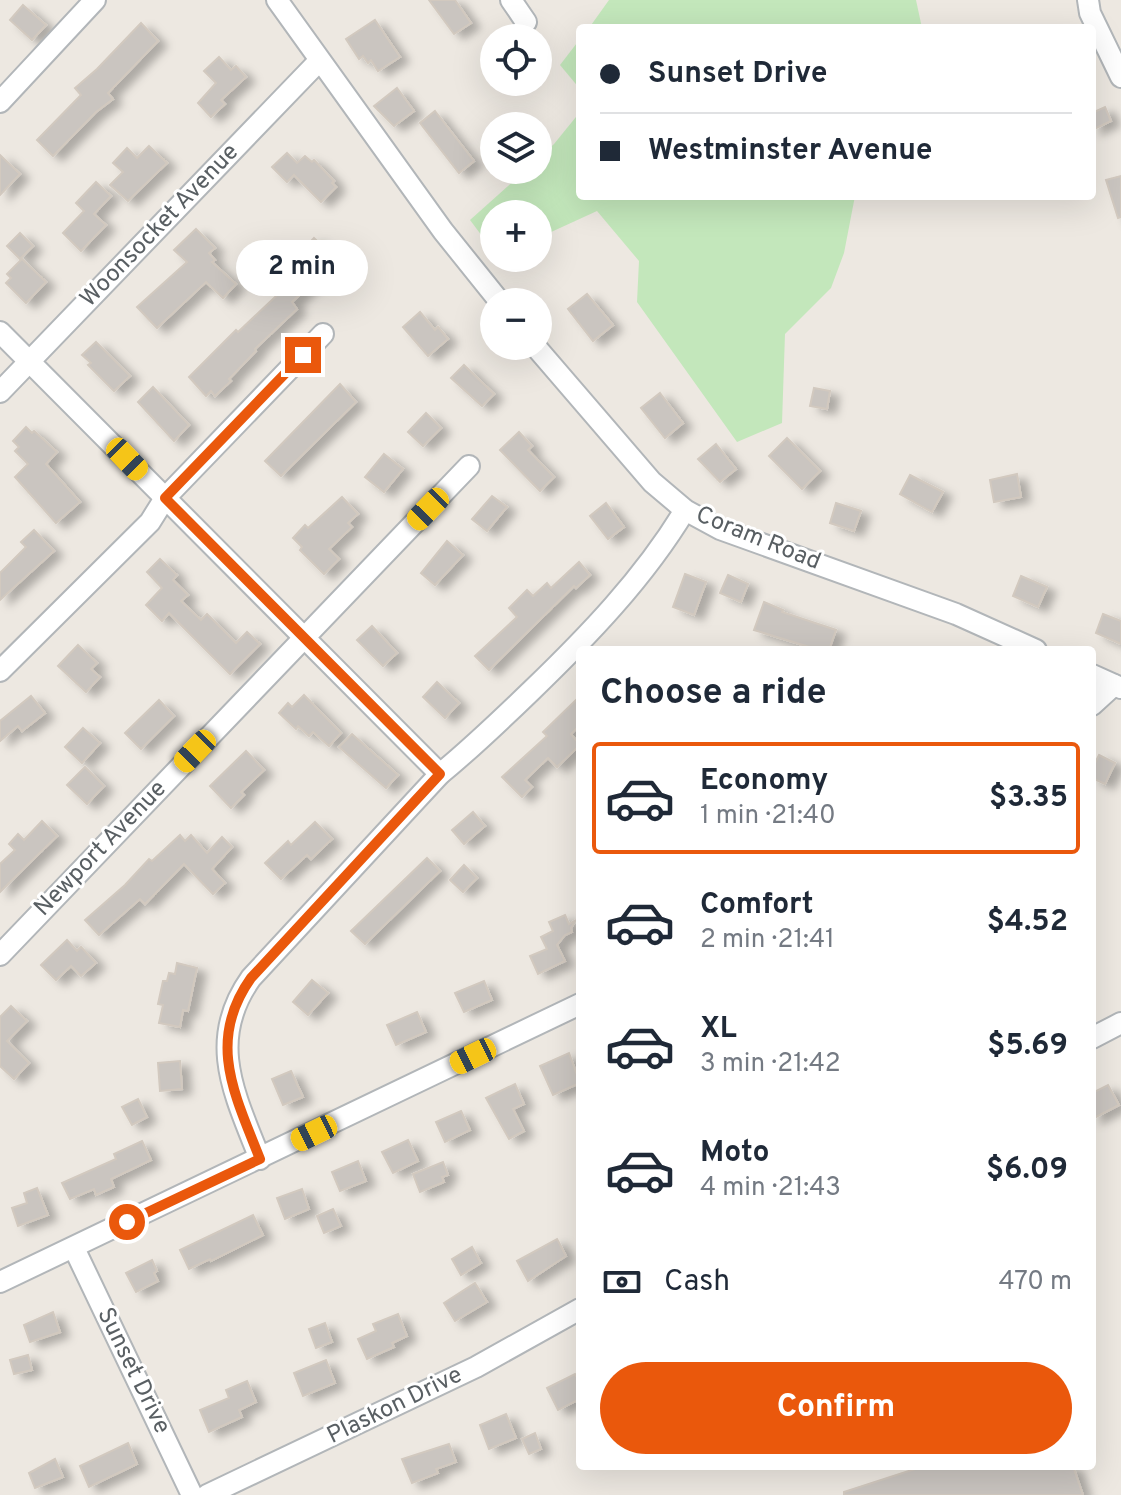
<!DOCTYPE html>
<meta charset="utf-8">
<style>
:root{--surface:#fff;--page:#f2f2f3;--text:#1f2937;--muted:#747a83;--line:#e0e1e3;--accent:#ea580c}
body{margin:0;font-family:Overpass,sans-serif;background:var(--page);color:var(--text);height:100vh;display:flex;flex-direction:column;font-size:30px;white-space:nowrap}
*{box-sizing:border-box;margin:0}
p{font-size:26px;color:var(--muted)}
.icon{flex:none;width:44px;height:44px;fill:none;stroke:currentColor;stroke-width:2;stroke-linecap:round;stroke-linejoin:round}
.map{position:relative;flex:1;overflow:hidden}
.side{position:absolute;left:576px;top:646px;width:520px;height:824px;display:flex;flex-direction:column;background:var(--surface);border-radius:8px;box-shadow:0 8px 32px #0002}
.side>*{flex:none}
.hud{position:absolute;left:576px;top:24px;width:520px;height:176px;border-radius:8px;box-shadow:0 8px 32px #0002;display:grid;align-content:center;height:176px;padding:0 24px;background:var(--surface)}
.controls{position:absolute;left:480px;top:24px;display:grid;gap:16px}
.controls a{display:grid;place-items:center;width:72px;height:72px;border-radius:50%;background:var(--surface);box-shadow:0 8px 32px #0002;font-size:40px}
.end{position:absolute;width:36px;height:36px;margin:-18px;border:10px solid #ea580c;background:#fff;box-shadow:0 0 0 4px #fff}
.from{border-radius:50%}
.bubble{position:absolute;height:56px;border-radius:28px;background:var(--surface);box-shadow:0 8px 32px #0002;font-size:26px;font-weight:700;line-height:56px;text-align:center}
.car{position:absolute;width:24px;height:48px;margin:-24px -12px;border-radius:10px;box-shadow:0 0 6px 2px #0007;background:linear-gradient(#f5c518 24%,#345 0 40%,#f5c518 0 76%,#345 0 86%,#f5c518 0)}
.hud b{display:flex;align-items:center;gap:28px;height:76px;font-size:30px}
.hud b+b{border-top:2px solid var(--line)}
.hud i{width:20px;height:20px;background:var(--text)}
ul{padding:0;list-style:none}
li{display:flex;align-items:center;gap:24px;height:112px;margin:0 16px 12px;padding:0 8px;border:4px solid transparent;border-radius:8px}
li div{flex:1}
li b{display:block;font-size:30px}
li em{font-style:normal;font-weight:700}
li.on{border-color:var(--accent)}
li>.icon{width:72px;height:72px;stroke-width:1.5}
h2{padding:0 24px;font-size:36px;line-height:96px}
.pay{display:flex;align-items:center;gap:20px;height:88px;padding:0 24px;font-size:30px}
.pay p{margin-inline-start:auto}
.action{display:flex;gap:16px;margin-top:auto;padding:16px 24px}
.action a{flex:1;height:92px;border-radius:48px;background:var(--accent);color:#fff;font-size:32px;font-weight:700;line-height:92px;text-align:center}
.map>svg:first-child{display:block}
</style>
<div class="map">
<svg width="1121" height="1495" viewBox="0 0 1121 1495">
<defs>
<filter id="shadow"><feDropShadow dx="9" dy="5" stdDeviation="4" flood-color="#0004"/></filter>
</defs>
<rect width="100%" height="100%" fill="#ede8e1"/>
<g fill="#c3e7bb">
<path d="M609 0H916L922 28H589Z"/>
<path d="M580 39V89L560 65Z"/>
<path d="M580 112V196H855L844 253 831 288 785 334 782 423 737 442 637 302 639 261 597 211 549 233 538 243V214H494V252L470 220 526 170H538V159L554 144Z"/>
</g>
<g fill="#cac5c0" stroke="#d2c9bf" stroke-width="2" filter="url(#shadow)">
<path d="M429 0H455L471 23 454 34Z"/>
<path d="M23 5 46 25 32 40 10 20Z"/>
<path d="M375 20 400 57 378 71 371 60 368 63 363 56 359 59 346 39Z"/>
<path d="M141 23 158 41 108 93 113 99 96 112 53 156 37 140 81 95 75 88 97 69Z"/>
<path d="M219 57 231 70 236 66 246 77 221 100 225 104 211 117 198 103 216 83 204 71Z"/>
<path d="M397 88 414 111 394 126 374 106Z"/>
<path d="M1105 107 1111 121 1092 130V113Z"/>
<path d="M435 111 474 161 459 173 420 123Z"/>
<path d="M149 146 167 163 128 201 110 185 123 172 113 163 127 148 137 158Z"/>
<path d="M287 153 297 163 305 156 312 162 314 160 334 181 332 183 336 187 321 202 294 175 287 182 272 167Z"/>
<path d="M0 155 20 174 0 195Z"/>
<path d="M1121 176V217L1118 218 1106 180Z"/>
<path d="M96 182 111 196 94 214 106 225 81 251 63 233 84 211 76 203Z"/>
<path d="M196 229 215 248 209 253 215 260 212 262 236 284 223 298 206 282 157 328 137 307 187 262 174 250Z"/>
<path d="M20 233 33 246 20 259 7 246Z"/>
<path d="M314 238 340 262 326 277 322 274 292 302 297 309 255 349 256 351 229 379 231 381 215 396 211 391 206 396 189 377 236 330 238 332 291 282 287 278 307 260 300 253Z"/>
<path d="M22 259 46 282 26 303 6 283 11 278 7 274Z"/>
<path d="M587 294 613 325 593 341 568 309Z"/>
<path d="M420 312 435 330 438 327 448 339 428 356 403 327Z"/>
<path d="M96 342 130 376 114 391 88 365 91 363 82 355Z"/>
<path d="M464 365 494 394 482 406 451 378Z"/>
<path d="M340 384 356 402 281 476 265 461Z"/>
<path d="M153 387 189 425 174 441 138 402Z"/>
<path d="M814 388 830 391 827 409 810 406Z"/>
<path d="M660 393 683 423 665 438 641 408Z"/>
<path d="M426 413 441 428 423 446 408 432Z"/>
<path d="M26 427 32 433 34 431 57 452 46 464 80 502 56 523 15 477 28 464 15 451 19 447 13 441Z"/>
<path d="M519 432 532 446 528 450 554 477 540 491 500 450Z"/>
<path d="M787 438 820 471 802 489 769 456Z"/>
<path d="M716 444 736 469 720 482 698 459Z"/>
<path d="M384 454 403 469 384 492 365 477Z"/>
<path d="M1017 474 1021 497 994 502 990 480Z"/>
<path d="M910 475 943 492 932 512 900 494Z"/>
<path d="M492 496 507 507 487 531 472 519Z"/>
<path d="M342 497 358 514 348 523 352 527 329 549 339 559 324 574 300 550 302 547 293 538 305 525 308 528Z"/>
<path d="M606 503 624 527 608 539 590 516Z"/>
<path d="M836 503 861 511 854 531 830 523Z"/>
<path d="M34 530 54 551 0 600V573L26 547 21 542Z"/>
<path d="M447 541 463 555 435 585 421 573Z"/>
<path d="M160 559 177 575 173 580 188 595 181 601 201 620 207 614 236 643 247 632 260 644 230 674 169 613 162 621 146 605 162 588 147 572Z"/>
<path d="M579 562 590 575 576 588 574 586 489 670 475 656 517 617 509 608 527 590 533 596 547 583 551 588Z"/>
<path d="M685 574 706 582 694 615 673 607Z"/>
<path d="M728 575 748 584 741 602 720 593Z"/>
<path d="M1021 576 1047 587 1038 607 1013 596Z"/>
<path d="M764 602 783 610 782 612 836 630 829 650H819L754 630Z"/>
<path d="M1103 614 1121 621V644L1096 633Z"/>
<path d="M372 626 397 653 383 666 357 640Z"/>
<path d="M78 645 97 663 91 669 100 677 86 692 58 666Z"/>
<path d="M437 682 459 703 445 718 423 697Z"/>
<path d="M304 695 341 733 329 746 313 732 309 736 298 726 296 729 279 713 288 703 292 707Z"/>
<path d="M31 696 45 713 22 731 18 726 0 741V721Z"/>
<path d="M580 696V725L571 734 580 745 557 767 548 758 525 780 532 787 522 797 502 777 547 736 543 732Z"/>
<path d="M159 700 174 716 141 749 125 733Z"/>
<path d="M83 728 100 743 82 763 65 747Z"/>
<path d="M352 734 398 775 386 788 339 747Z"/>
<path d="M246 751 264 770 241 792 244 795 231 808 210 786Z"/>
<path d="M1099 755 1115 763 1105 784 1092 778V769Z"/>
<path d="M85 767 104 786 87 804 67 785Z"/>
<path d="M473 812 485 826 464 844 452 830Z"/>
<path d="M42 821 57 836 0 892V864L15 850 9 844 18 834 24 840Z"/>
<path d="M315 822 332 839 311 859 307 855 281 879 265 863 288 841 291 845Z"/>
<path d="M180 835 185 841 191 835 207 853 222 837 232 847 212 869 225 883 213 894 184 864 145 904 140 899 99 935 85 920 125 885 149 859 152 861Z"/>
<path d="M427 858 440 871 365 944 351 931Z"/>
<path d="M464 865 477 878 463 892 450 880Z"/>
<path d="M565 915 569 924 576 920 571 928 572 932 565 935 557 945 565 961 538 974 530 956 547 949 541 937 553 931 549 922Z"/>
<path d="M67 940 77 951 81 947 96 963 81 976 71 966 56 980 41 965Z"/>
<path d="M177 963 197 968 188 1011 183 1010 180 1027 159 1023 163 1005 158 1004 163 981H167L169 973 175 974Z"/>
<path d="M312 980 328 993 308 1015 293 1002Z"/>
<path d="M484 981 492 1000 464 1012 455 993Z"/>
<path d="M11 1006 27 1021 7 1041 29 1063 14 1079 0 1066V1017Z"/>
<path d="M417 1012 426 1032 396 1045 387 1025Z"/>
<path d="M569 1053 580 1083 553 1095 540 1066Z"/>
<path d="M180 1061 182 1089 160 1091 158 1063Z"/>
<path d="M291 1071 303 1097 283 1105 272 1079Z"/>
<path d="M515 1084 524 1104 513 1109 524 1131 509 1139 486 1098Z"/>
<path d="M1108 1085 1119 1105 1092 1119V1093Z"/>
<path d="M138 1099 147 1117 132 1125 122 1107Z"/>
<path d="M461 1111 470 1130 445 1142 436 1122Z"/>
<path d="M408 1140 418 1161 393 1173 382 1152Z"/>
<path d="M142 1141 151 1160 111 1179 114 1187 96 1195 94 1189 70 1199 62 1183 116 1159 114 1154Z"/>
<path d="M358 1161 366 1181 340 1191 332 1172Z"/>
<path d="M443 1162 448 1175 442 1177 444 1182 420 1192 413 1174Z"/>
<path d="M37 1188 48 1215 18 1226 12 1208 27 1203 24 1193Z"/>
<path d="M302 1189 309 1209 285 1219 277 1198Z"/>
<path d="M333 1209 341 1226 324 1233 317 1216Z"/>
<path d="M253 1215 263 1235 211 1261 210 1259 189 1269 180 1250Z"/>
<path d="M557 1239 566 1256 528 1281 517 1261Z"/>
<path d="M472 1247 481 1263 461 1275 452 1259Z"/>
<path d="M152 1260 157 1271 154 1273 158 1281 136 1292 126 1273Z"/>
<path d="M475 1283 487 1302 455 1321 444 1303Z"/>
<path d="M53 1312 60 1332 30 1342 24 1325Z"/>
<path d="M398 1314 407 1336 392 1343 394 1347 367 1359 358 1339 376 1331 373 1324Z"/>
<path d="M325 1323 332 1342 316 1348 309 1329Z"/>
<path d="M28 1355 32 1370 14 1374 10 1360Z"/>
<path d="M326 1360 335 1383 303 1396 294 1373Z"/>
<path d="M575 1374 580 1383V1399L558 1410 547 1388Z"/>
<path d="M247 1381 256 1402 239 1410 242 1417 209 1432 200 1410 229 1398 226 1390Z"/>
<path d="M506 1414 516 1438 489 1449 480 1425Z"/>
<path d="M535 1433 541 1449 529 1454 522 1439Z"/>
<path d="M128 1443 137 1464 89 1487 80 1466Z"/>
<path d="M449 1444 456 1462 436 1469 438 1473 412 1483 402 1459Z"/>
<path d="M55 1459 63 1477 35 1488 29 1473Z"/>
<path d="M924 1466H1073L1083 1495H844V1492Z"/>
</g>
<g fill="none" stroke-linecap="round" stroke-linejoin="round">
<g stroke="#b2b6b9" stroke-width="24">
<g id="minor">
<path d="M277 0 443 231 500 302"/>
<path d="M511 0 526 22"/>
<path d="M1088 0 1090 13 1121 77"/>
<path d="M0 102 95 0"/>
<path d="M0 332 440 774"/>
<path d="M535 346 652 482 685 510 720 529 956 614 1036 650"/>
<path d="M0 392 319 61"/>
<path d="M0 671 150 522 165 498 323 334"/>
<path d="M1092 675 1121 688"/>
<path d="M1092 705 1114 685"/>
<path d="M0 955 469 466"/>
<path d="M1092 1038 1121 1023"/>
<path d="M260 1159C235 1095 206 1041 251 978L440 774C472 748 501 720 531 691 588 636 644 578 685 510"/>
<path d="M74 1248 192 1495"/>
<path d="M0 1282 580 1004"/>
<path d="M207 1495 476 1367 580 1309"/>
</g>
</g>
<use href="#minor" stroke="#fff" stroke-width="20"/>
</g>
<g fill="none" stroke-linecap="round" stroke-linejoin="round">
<path stroke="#ea580c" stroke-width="10" d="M127 1222 260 1159C235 1095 206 1041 251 978L440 774 165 498 303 355"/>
</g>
<g text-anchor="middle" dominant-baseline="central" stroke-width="6" stroke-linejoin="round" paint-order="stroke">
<g font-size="24" fill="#595f63" stroke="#fff">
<text transform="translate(160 226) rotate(-46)">Woonsocket Avenue</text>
<text transform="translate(758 539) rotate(22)">Coram Road</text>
<text transform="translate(101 849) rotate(-46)">Newport Avenue</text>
<text transform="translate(133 1371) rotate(64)">Sunset Drive</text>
<text transform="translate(395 1406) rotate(-26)">Plaskon Drive</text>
</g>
</g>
</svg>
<div class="controls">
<a><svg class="icon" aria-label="locate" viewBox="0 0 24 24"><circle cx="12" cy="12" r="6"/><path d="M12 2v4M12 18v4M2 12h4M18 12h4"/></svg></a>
<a><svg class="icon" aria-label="layers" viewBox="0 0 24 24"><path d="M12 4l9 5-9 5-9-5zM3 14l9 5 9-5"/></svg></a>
<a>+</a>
<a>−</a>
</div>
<i class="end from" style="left:127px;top:1222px"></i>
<i class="end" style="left:303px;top:355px"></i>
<div class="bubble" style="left:236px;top:240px;width:132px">2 min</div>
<i class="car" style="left:127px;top:459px;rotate:136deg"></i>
<i class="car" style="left:428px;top:509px;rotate:224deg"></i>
<i class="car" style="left:195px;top:751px;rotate:224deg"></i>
<i class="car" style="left:473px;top:1056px;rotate:244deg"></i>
<i class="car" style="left:314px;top:1133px;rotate:244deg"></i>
<div class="hud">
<b><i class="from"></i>Sunset Drive</b>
<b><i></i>Westminster Avenue</b>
</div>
<section class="side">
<h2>Choose a ride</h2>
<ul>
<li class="on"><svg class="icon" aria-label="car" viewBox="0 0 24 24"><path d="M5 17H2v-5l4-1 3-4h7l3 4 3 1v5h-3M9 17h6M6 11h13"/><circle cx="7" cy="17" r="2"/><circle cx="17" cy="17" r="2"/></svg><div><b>Economy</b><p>1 min · 21:40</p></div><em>$3.35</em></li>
<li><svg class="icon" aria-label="car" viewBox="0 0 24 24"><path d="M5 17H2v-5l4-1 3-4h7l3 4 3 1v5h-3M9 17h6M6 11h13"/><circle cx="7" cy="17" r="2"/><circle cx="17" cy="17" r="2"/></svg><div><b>Comfort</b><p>2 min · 21:41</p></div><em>$4.52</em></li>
<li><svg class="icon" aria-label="car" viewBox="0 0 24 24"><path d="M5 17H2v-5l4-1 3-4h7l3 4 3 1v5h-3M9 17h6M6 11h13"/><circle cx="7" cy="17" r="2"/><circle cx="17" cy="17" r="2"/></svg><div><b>XL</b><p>3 min · 21:42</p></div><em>$5.69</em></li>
<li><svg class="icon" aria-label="car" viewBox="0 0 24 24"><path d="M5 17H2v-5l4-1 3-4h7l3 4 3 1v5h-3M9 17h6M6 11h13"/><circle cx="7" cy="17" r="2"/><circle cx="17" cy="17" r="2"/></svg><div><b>Moto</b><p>4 min · 21:43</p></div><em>$6.09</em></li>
</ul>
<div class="pay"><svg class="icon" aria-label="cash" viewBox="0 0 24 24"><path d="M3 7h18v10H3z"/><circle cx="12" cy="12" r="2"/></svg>Cash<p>470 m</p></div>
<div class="action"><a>Confirm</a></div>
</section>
</div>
